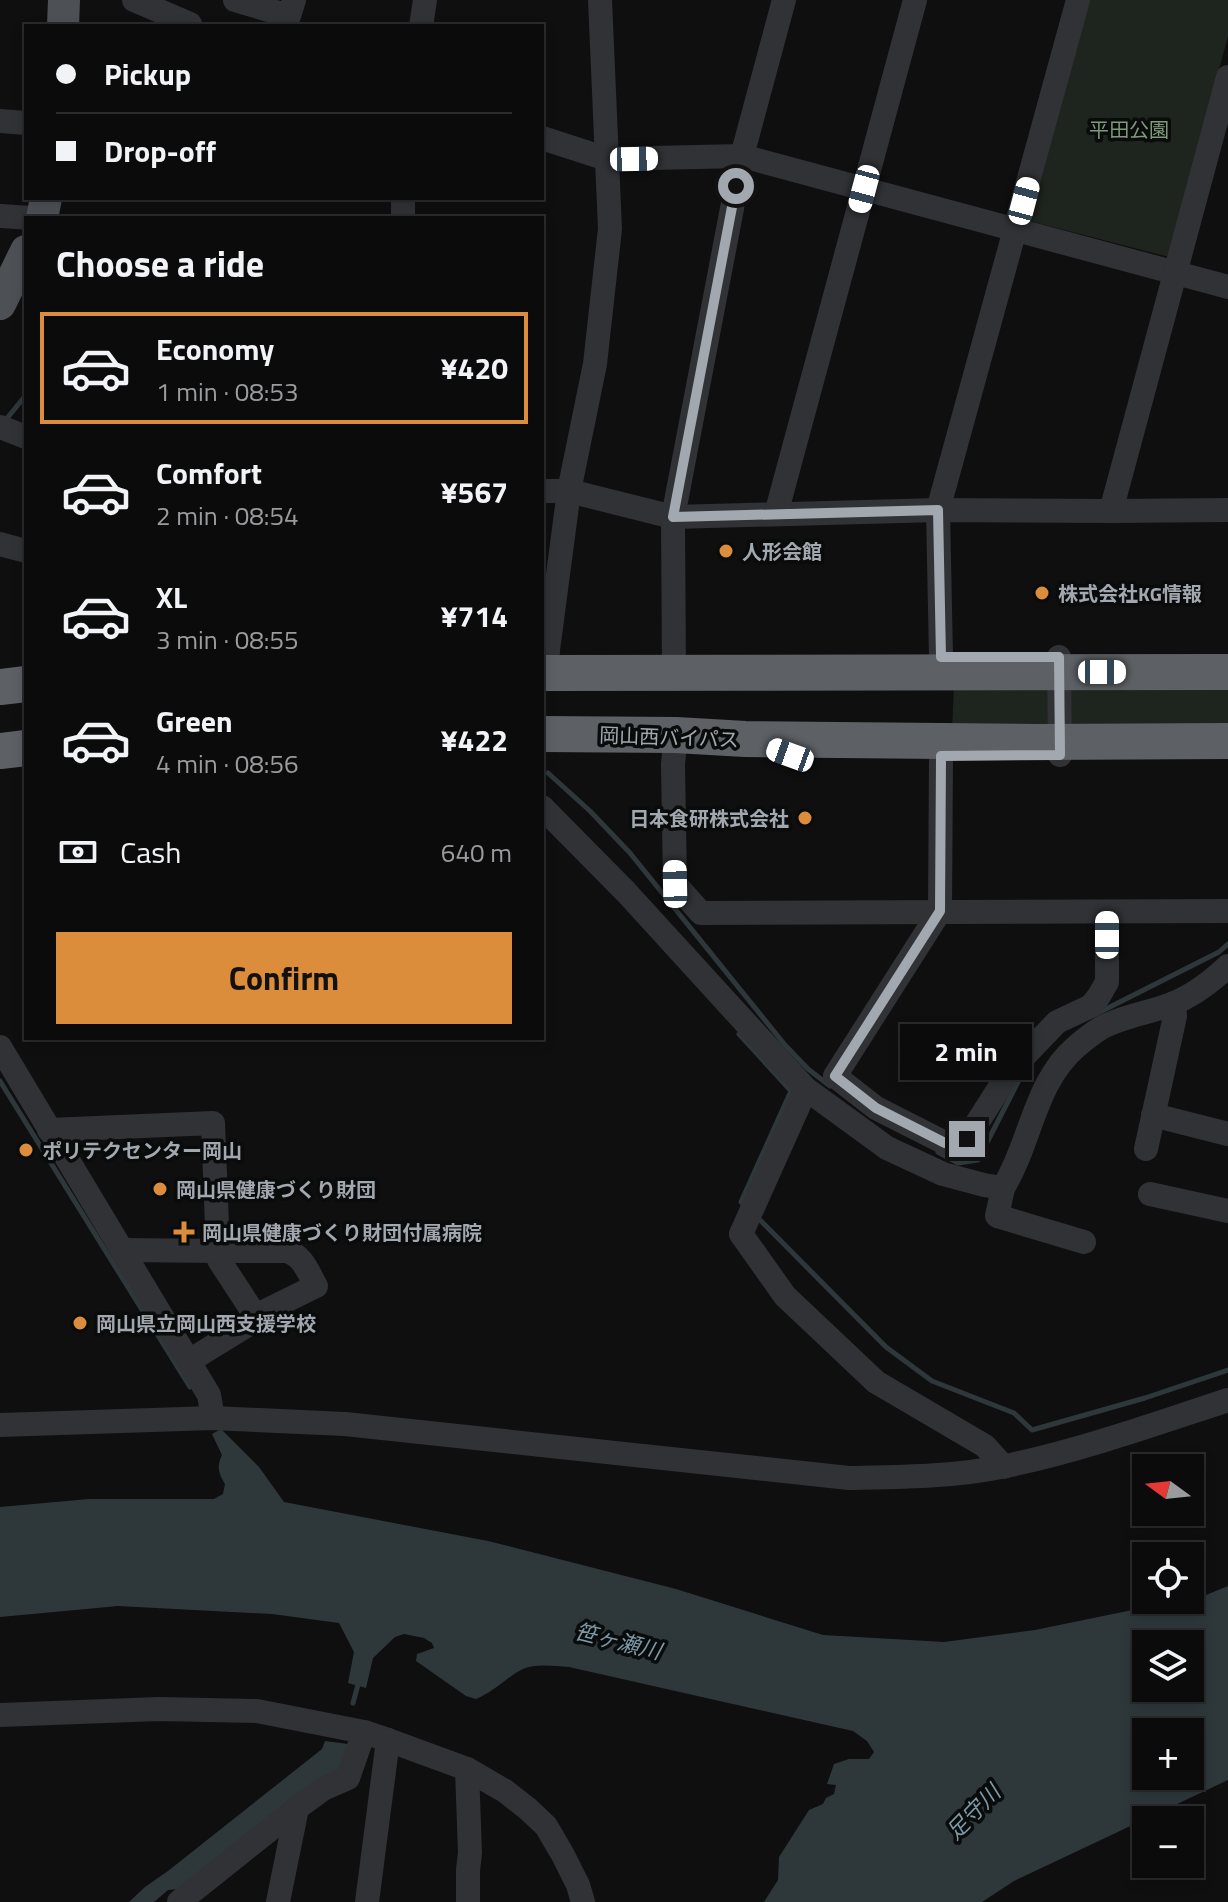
<!DOCTYPE html>
<meta charset="utf-8">
<style>
:root{--surface:#0b0b0c;--page:#19191a;--text:#f1f3f6;--muted:#9a9b9d;--line:#2b2b2d;--accent:#dc8d3c}
body{margin:0;font-family:"Titillium Web","Noto Sans JP",sans-serif;background:var(--page);color:var(--text);height:100vh;display:flex;flex-direction:column;font-size:30px;white-space:nowrap}
*{box-sizing:border-box;margin:0}
p{font-size:26px;color:var(--muted)}
.icon{flex:none;width:44px;height:44px;fill:none;stroke:currentColor;stroke-width:2;stroke-linecap:round;stroke-linejoin:round}
.map{position:relative;flex:1;overflow:hidden}
.side{position:absolute;left:24px;top:216px;width:520px;height:824px;display:flex;flex-direction:column;background:var(--surface);border-radius:0px;box-shadow:0 4px 12px #0003,0 0 0 2px var(--line)}
.side>*{flex:none}
.banner{position:absolute;left:24px;top:24px;width:520px;height:176px;border-radius:0px;box-shadow:0 4px 12px #0003,0 0 0 2px var(--line);display:grid;align-content:center;height:176px;padding:0 32px;background:var(--surface)}
.needle{width:52px;rotate:285deg}
.fabs{position:absolute;left:1132px;top:1454px;display:grid;gap:16px}
.fabs a{display:grid;place-items:center;width:72px;height:72px;border-radius:0px;background:var(--surface);box-shadow:0 4px 12px #0003,0 0 0 2px var(--line);font-size:40px}
.end{position:absolute;width:36px;height:36px;margin:-18px;border:10px solid #a2a8b0;background:#111;box-shadow:0 0 0 4px #111}
.from{border-radius:50%}
.bubble{position:absolute;height:56px;border-radius:0px;background:var(--surface);box-shadow:0 4px 12px #0003,0 0 0 2px var(--line);font-size:26px;font-weight:700;line-height:56px;text-align:center}
.car{position:absolute;width:24px;height:48px;margin:-24px -12px;border-radius:10px;box-shadow:0 0 6px 2px #0007;background:linear-gradient(#fff 24%,#345 0 40%,#fff 0 76%,#345 0 86%,#fff 0)}
.banner b{display:flex;align-items:center;gap:28px;height:76px;font-size:30px}
.banner b+b{border-top:2px solid var(--line)}
.banner i{width:20px;height:20px;background:var(--text)}
ul{padding:0;list-style:none}
li{display:flex;align-items:center;gap:24px;height:112px;margin:0 16px 12px;padding:0 16px;border:4px solid transparent;border-radius:0px}
li div{flex:1}
li b{display:block;font-size:30px}
li em{font-style:normal;font-weight:700}
li.current{border-color:var(--accent)}
li>.icon{width:72px;height:72px;stroke-width:1.5}
h2{padding:0 32px;font-size:36px;line-height:96px}
.pay{display:flex;align-items:center;gap:20px;height:88px;padding:0 32px;font-size:30px}
.pay p{margin-inline-start:auto}
.button{display:flex;gap:16px;margin-top:auto;padding:16px 32px}
.button a{flex:1;height:92px;border-radius:0px;background:var(--accent);color:#111;font-size:32px;font-weight:700;line-height:92px;text-align:center}
.map>svg:first-child{display:block}
</style>
<div class="map">
<svg width="1228" height="1902" viewBox="0 0 1228 1902">
<rect width="100%" height="100%" fill="#0f0f10"/>
<g fill="#1e241e">
<path d="M1089 0H1228V36L1169 257 1030 221Z"/>
<path d="M1228 682V729H1069L1068 684Z"/>
<path d="M954 684H1050V729L952 731Z"/>
</g>
<g fill="#2e383b" fill-rule="evenodd">
<path d="M221 1429 259 1467 284 1502 488 1541 676 1589 823 1635 944 1642 1035 1630 1181 1600H1190V1598L1206 1595 1228 1586V1780L1014 1881 982 1902H764L778 1880 779 1857 809 1810 823 1804 826 1798 834 1794 836 1785 827 1784 834 1764 849 1759H869L874 1752 867 1741 853 1731 569 1667C553 1666 533 1663 519 1671 504 1680 493 1692 476 1699L466 1696 416 1661 417 1654 434 1648 432 1643 424 1638 404 1634 395 1637 373 1658 366 1688 348 1683 354 1652 339 1623 272 1614 118 1606 0 1617V1507L89 1499H214L223 1494 225 1484C219 1474 216 1467 222 1455L212 1434ZM1146 1644H1190V1688H1146ZM1146 1732H1190V1776H1146Z"/>
<path d="M325 1741 348 1744 346 1773 180 1889 168 1890 154 1902H129L145 1887 168 1871 322 1749Z"/>
</g>
<g fill="none" stroke-linecap="round" stroke-linejoin="round">
<g stroke="#2e383b" stroke-width="5">
<path d="M4 422 26 395"/>
<path d="M548 773 590 811 630 853 785 1045 808 1069 830 1086"/>
<path d="M1096 1014 1219 952 1228 944"/>
<path d="M742 1032 739 1034 791 1091 741 1202 744 1205"/>
<path d="M0 1081 190 1387"/>
<path d="M938 1152 958 1163 978 1160 1020 1078 1024 1073"/>
<path d="M757 1217 886 1347 932 1381 1014 1413 1032 1430 1145 1398 1228 1370"/>
<path d="M353 1703 359 1681"/>
</g>
<g stroke="#313235" stroke-width="24">
<path d="M134 0 190 24"/>
<path d="M235 0 289 16 294 0"/>
<path d="M421 26 425 0"/>
<path d="M0 121 26 123"/>
<path d="M542 138 607 159 742 156 1228 287"/>
<path d="M0 216 32 218"/>
<path d="M403 218V198"/>
<path d="M0 427 26 437"/>
<path d="M542 491H569L673 517 938 510 1111 511 1228 510"/>
<path d="M1111 511 1228 77"/>
<path d="M776 514 915 0"/>
<path d="M0 544 26 551"/>
<path d="M941 657 938 510 1078 0"/>
<path d="M1059 657 1060 755"/>
<path d="M547 673 548 650 569 491 595 364 610 229 600 0"/>
<path d="M674 673 673 517 742 156 784 0"/>
<path d="M676 735 673 764 675 884 701 913 1228 911"/>
<path d="M941 756 940 911 835 1076 876 1108 945 1143 956 1145 967 1139 1010 1071 1057 1022 1091 1006 1099 996 1107 982V912"/>
<path d="M542 807 626 892 806 1089 887 1148 943 1174 984 1185 1003 1188C1031 1143 1034 1082 1077 1046 1084 1040 1093 1033 1101 1028 1123 1016 1149 1013 1172 1004 1192 996 1212 981 1228 966"/>
<path d="M0 1047 209 1395 213 1418"/>
<path d="M806 1089 741 1234 785 1296 876 1382 985 1446 1004 1467"/>
<path d="M1153 1115 1228 1134"/>
<path d="M49 1130 213 1123 218 1251H287C303 1256 308 1272 316 1286L251 1318"/>
<path d="M1146 1149 1175 1016 1174 1003"/>
<path d="M1003 1188 997 1216 1084 1242"/>
<path d="M1150 1194 1228 1211"/>
<path d="M122 1250 218 1251 219 1260 251 1309V1318L246 1326 189 1361"/>
<path d="M0 1425 213 1418 345 1424 849 1478C901 1477 954 1477 1006 1466 1082 1450 1155 1424 1228 1400"/>
<path d="M0 1715 159 1709 257 1711 364 1732 388 1740 467 1769 505 1791 528 1809 546 1826 563 1855 578 1885 583 1902"/>
<path d="M467 1769 470 1853 468 1870V1902"/>
<path d="M179 1902 297 1808 323 1789 348 1778 364 1732"/>
<path d="M278 1902 297 1808"/>
<path d="M367 1902 388 1740"/>
</g>
<g stroke="#4d5054" stroke-width="32">
<path d="M63 26 64 0"/>
<path d="M42 218 46 198"/>
<path d="M0 304 26 251"/>
</g>
<g stroke="#5d6165" stroke-width="36">
<path d="M542 673 1228 672"/>
<path d="M0 687 26 684"/>
<path d="M542 734 676 735 745 739 1037 742 1228 741"/>
<path d="M0 751 26 748"/>
</g>
</g>
<g fill="none" stroke-linecap="round" stroke-linejoin="round">
<path stroke="#a2a8b0" stroke-width="10" d="M736 186 673 517 938 510 941 657H1059L1060 755 941 756 940 911 835 1076 876 1108 945 1143 956 1145 967 1139"/>
</g>
<g fill="#dc8d3c" stroke="#0a0b0b" stroke-width="3">
<circle cx="726" cy="551" r="8"/>
<circle cx="1042" cy="593" r="8"/>
<circle cx="805" cy="818" r="8"/>
<circle cx="26" cy="1150" r="8"/>
<circle cx="160" cy="1189" r="8"/>
<path d="M180 1220h8v8h8v8h-8v8h-8v-8h-8v-8h8z"/>
<circle cx="80" cy="1323" r="8"/>
</g>
<g text-anchor="middle" dominant-baseline="central" stroke-width="7" stroke-linejoin="round" paint-order="stroke">
<g font-size="20" fill="#7e997b" stroke="#0a0b0b">
<text x="1129" y="129">平田公園</text>
</g>
<g font-size="20" font-weight="bold" fill="#a2a8b0" stroke="#0a0b0b" text-anchor="start">
<text x="742" y="551">人形会館</text>
<text x="1058" y="593">株式会社KG情報</text>
<text x="789" y="818" text-anchor="end">日本食研株式会社</text>
<text x="42" y="1150">ポリテクセンター岡山</text>
<text x="176" y="1189">岡山県健康づくり財団</text>
<text x="202" y="1232">岡山県健康づくり財団付属病院</text>
<text x="96" y="1323">岡山県立岡山西支援学校</text>
</g>
<g font-size="20" fill="#a2a8b0" stroke="#0a0b0b">
<text transform="translate(669 737) rotate(2)">岡山西バイパス</text>
</g>
<g font-size="22" font-style="italic" fill="#7c9aa8" stroke="#0a0b0b">
<text transform="translate(618 1641) rotate(14)">笹ヶ瀬川</text>
<text transform="translate(973 1812) rotate(-46)">足守川</text>
</g>
</g>
</svg>
<div class="fabs">
<a><svg class="needle" viewBox="-14 -14 28 28"><path d="M0-13l5 13h-10z" fill="#e53935"/><path d="M0 13l5-13h-10z" fill="#9a9b9d"/></svg></a>
<a><svg class="icon" aria-label="locate" viewBox="0 0 24 24"><circle cx="12" cy="12" r="6"/><path d="M12 2v4M12 18v4M2 12h4M18 12h4"/></svg></a>
<a><svg class="icon" aria-label="layers" viewBox="0 0 24 24"><path d="M12 4l9 5-9 5-9-5zM3 14l9 5 9-5"/></svg></a>
<a>+</a>
<a>−</a>
</div>
<i class="end from" style="left:736px;top:186px"></i>
<i class="end" style="left:967px;top:1139px"></i>
<div class="bubble" style="left:900px;top:1024px;width:132px">2 min</div>
<i class="car" style="left:634px;top:159px;rotate:89deg"></i>
<i class="car" style="left:864px;top:189px;rotate:195deg"></i>
<i class="car" style="left:1024px;top:201px;rotate:15deg"></i>
<i class="car" style="left:1102px;top:672px;rotate:90deg"></i>
<i class="car" style="left:790px;top:755px;rotate:290deg"></i>
<i class="car" style="left:675px;top:884px;rotate:359deg"></i>
<i class="car" style="left:1107px;top:935px;rotate:0deg"></i>
<div class="banner">
<b><i class="from"></i>Pickup</b>
<b><i></i>Drop-off</b>
</div>
<section class="side">
<h2>Choose a ride</h2>
<ul>
<li class="current"><svg class="icon" aria-label="car" viewBox="0 0 24 24"><path d="M5 17H2v-5l4-1 3-4h7l3 4 3 1v5h-3M9 17h6M6 11h13"/><circle cx="7" cy="17" r="2"/><circle cx="17" cy="17" r="2"/></svg><div><b>Economy</b><p>1 min · 08:53</p></div><em>¥420</em></li>
<li><svg class="icon" aria-label="car" viewBox="0 0 24 24"><path d="M5 17H2v-5l4-1 3-4h7l3 4 3 1v5h-3M9 17h6M6 11h13"/><circle cx="7" cy="17" r="2"/><circle cx="17" cy="17" r="2"/></svg><div><b>Comfort</b><p>2 min · 08:54</p></div><em>¥567</em></li>
<li><svg class="icon" aria-label="car" viewBox="0 0 24 24"><path d="M5 17H2v-5l4-1 3-4h7l3 4 3 1v5h-3M9 17h6M6 11h13"/><circle cx="7" cy="17" r="2"/><circle cx="17" cy="17" r="2"/></svg><div><b>XL</b><p>3 min · 08:55</p></div><em>¥714</em></li>
<li><svg class="icon" aria-label="car" viewBox="0 0 24 24"><path d="M5 17H2v-5l4-1 3-4h7l3 4 3 1v5h-3M9 17h6M6 11h13"/><circle cx="7" cy="17" r="2"/><circle cx="17" cy="17" r="2"/></svg><div><b>Green</b><p>4 min · 08:56</p></div><em>¥422</em></li>
</ul>
<div class="pay"><svg class="icon" aria-label="cash" viewBox="0 0 24 24"><path d="M3 7h18v10H3z"/><circle cx="12" cy="12" r="2"/></svg>Cash<p>640 m</p></div>
<div class="button"><a>Confirm</a></div>
</section>
</div>
